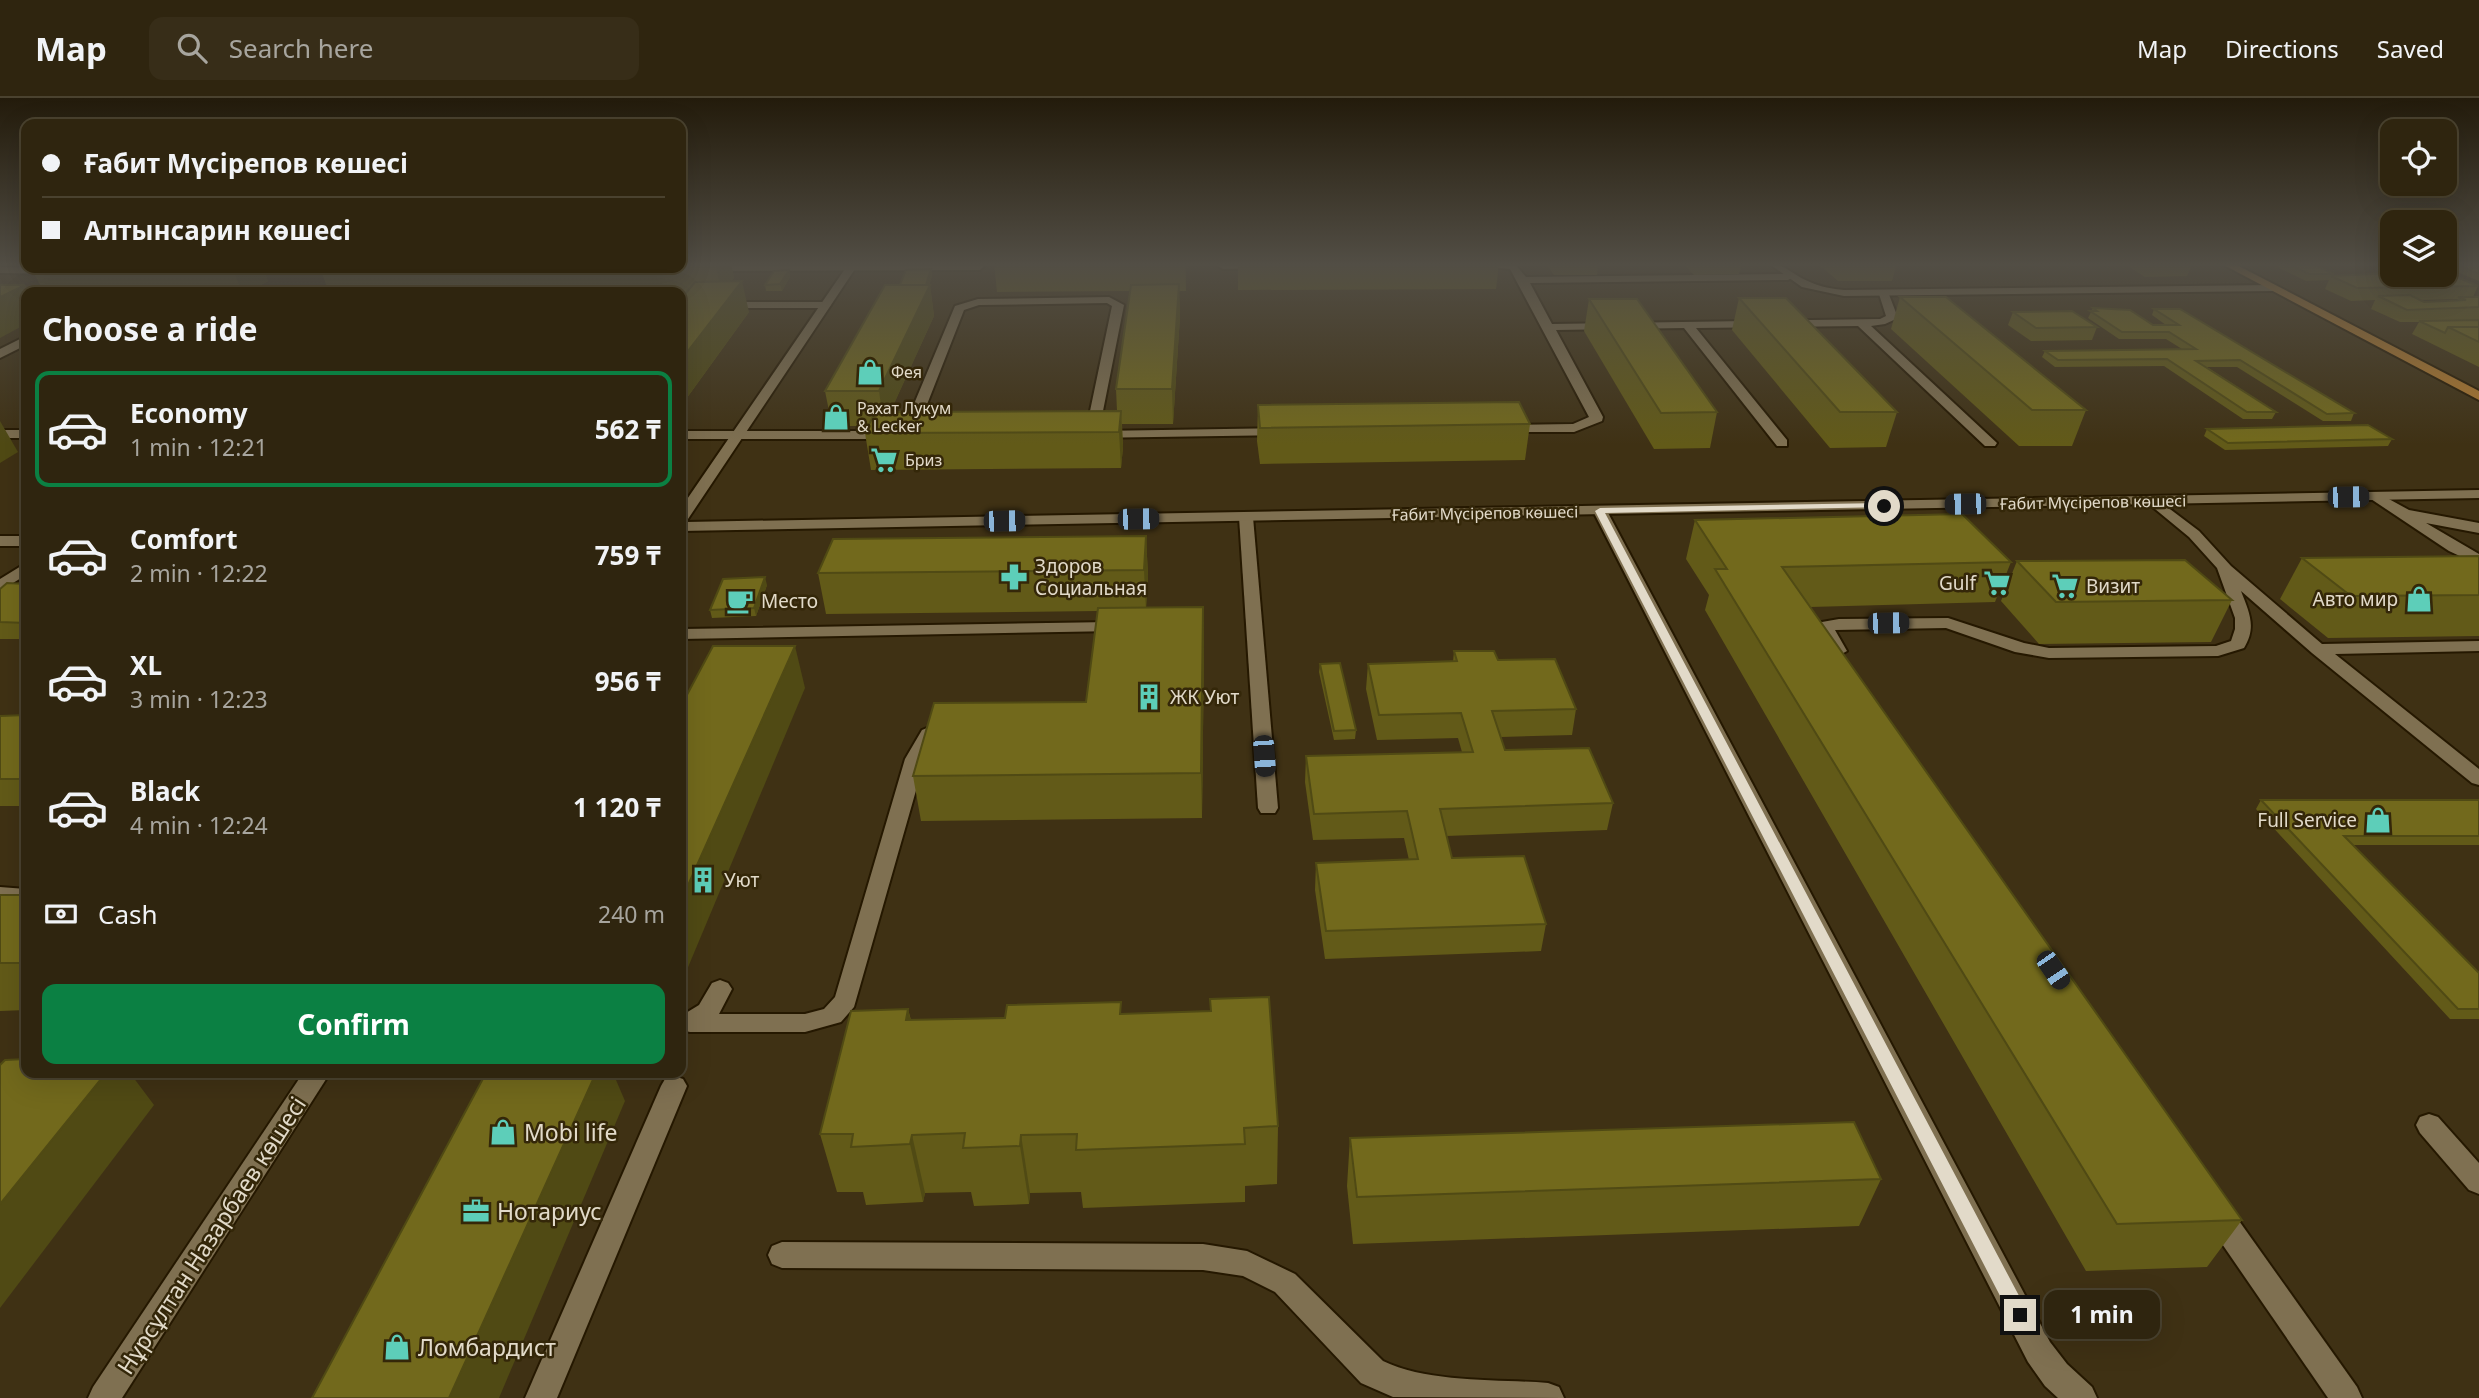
<!DOCTYPE html>
<meta charset="utf-8">
<style>
:root{--surface:#2f250f;--page:#372d18;--text:#f1f3f6;--muted:#a7a59e;--line:#4a422f;--accent:#0b8043}
body{margin:0;font-family:"Noto Sans",sans-serif;background:var(--page);color:var(--text);height:100vh;display:flex;flex-direction:column;font-size:26px;white-space:nowrap}
*{box-sizing:border-box;margin:0}
p{font-size:23px;color:var(--muted)}
.icon{flex:none;width:38px;height:38px;fill:none;stroke:currentColor;stroke-width:2;stroke-linecap:round;stroke-linejoin:round}
.map{position:relative;flex:1;overflow:hidden}
.sheet{position:absolute;left:21px;top:189px;width:665px;height:791px;display:flex;flex-direction:column;background:var(--surface);border-radius:14px;box-shadow:0 7px 28px #0002,0 0 0 2px var(--line)}
.sheet>*{flex:none}
.banner{position:absolute;left:21px;top:21px;width:665px;height:154px;border-radius:14px;box-shadow:0 7px 28px #0002,0 0 0 2px var(--line);display:grid;align-content:center;height:154px;padding:0 21px;background:var(--surface)}
.fabs{position:absolute;left:2380px;top:21px;display:grid;gap:14px}
.fabs a{display:grid;place-items:center;width:77px;height:77px;border-radius:14px;background:var(--surface);box-shadow:0 7px 28px #0002,0 0 0 2px var(--line);font-size:35px}
.end{position:absolute;width:32px;height:32px;margin:-16px;border:9px solid #e2dac9;background:#111;box-shadow:0 0 0 4px #111}
.from{border-radius:50%}
.bubble{position:absolute;height:49px;border-radius:14px;background:var(--surface);box-shadow:0 7px 28px #0002,0 0 0 2px var(--line);font-size:23px;font-weight:700;line-height:49px;text-align:center}
.car{position:absolute;width:21px;height:42px;margin:-21px -10px;border-radius:9px;box-shadow:0 0 5px 2px #0007;background:linear-gradient(#222 24%,#8ab4d8 0 40%,#222 0 76%,#8ab4d8 0 86%,#222 0)}
.banner b{display:flex;align-items:center;gap:24px;height:66px;font-size:26px}
.banner b+b{border-top:2px solid var(--line)}
.banner i{width:18px;height:18px;background:var(--text)}
ul{padding:0;list-style:none}
li{display:flex;align-items:center;gap:21px;height:116px;margin:0 14px 10px;padding:0 7px;border:4px solid transparent;border-radius:14px}
li div{flex:1}
li b{display:block;font-size:26px}
li em{font-style:normal;font-weight:700}
li.selected{border-color:var(--accent)}
li>.icon{width:63px;height:63px;stroke-width:1.5}
h2{padding:0 21px;font-size:32px;line-height:84px}
.pay{display:flex;align-items:center;gap:18px;height:77px;padding:0 21px;font-size:26px}
.pay p{margin-inline-start:auto}
.button{display:flex;gap:14px;margin-top:auto;padding:14px 21px}
.button a{flex:1;height:80px;border-radius:14px;background:var(--accent);color:#fff;font-size:28px;font-weight:700;line-height:80px;text-align:center}
header{display:flex;align-items:center;gap:42px;box-sizing:border-box;height:98px;padding:0 35px;background:var(--surface);border-bottom:2px solid var(--line)}
header strong{font-size:33px}
nav{display:flex;gap:38px;margin-inline-start:auto;font-size:24px}
.search{width:490px;height:63px;background:var(--page);display:flex;align-items:center;gap:18px;box-sizing:border-box;padding:0 24px;border-radius:14px;color:var(--muted);font-size:26px}
.map>svg:first-child{display:block}
</style>
<header>
<strong>Map</strong>
<div class="search"><svg class="icon" aria-label="search" viewBox="0 0 24 24"><circle cx="10" cy="10" r="6"/><path d="M15 15l6 6"/></svg>Search here</div>
<nav><a>Map</a><a>Directions</a><a>Saved</a></nav>
</header>
<div class="map">
<svg width="2479" height="1300" viewBox="0 0 2479 1300">
<rect width="100%" height="100%" fill="#3f3114"/>
<g fill="none" stroke-linecap="round" stroke-linejoin="round">
<g stroke="#251800" stroke-width="4">
<g id="service">
<path d="M776 165 787 166 987 165 980 172 707 173 702 170 707 167Z"/>
<path d="M1267 165V169L1263 170 1223 171 1218 168 1222 165Z"/>
<path d="M1470 165H1514L1526 179 1788 176 1793 179 1788 182 1530 185 1552 226 1880 221 1886 218 1879 196 1888 194 1898 220 1885 226 1871 228 1997 345 1995 348H1985L1858 228 1696 230 1787 342V348H1777L1684 230 1556 232 1603 319 1602 323 1574 334H1500L1498 331 1505 327 1573 326 1589 319 1510 171 1475 168Z"/>
<path d="M0 169 58 170 63 173 58 176 0 175Z"/>
<path d="M236 170H318L319 171 314 174 239 175 234 172Z"/>
<path d="M1109 199 1124 207 1099 333 1282 330 1287 331V337L1087 340 1085 337 1112 208 1107 205 979 207 964 212 915 337 908 341 901 337 955 208 978 201Z"/>
<path d="M681 204H825L831 207 825 210H681Z"/>
<path d="M26 238V247L0 260V251Z"/>
<rect x="0" y="332" width="26" height="8"/>
<path d="M681 333H890L897 337 890 341H681Z"/>
<path d="M2376 394 2409 412 2479 425V435L2426 425 2479 456V467L2449 453 2371 401 2369 398Z"/>
<path d="M2154 399 2199 433 2231 468 2322 546 2479 543V553L2335 556 2479 671V687L2472 685 2312 555 2241 493C2249 514 2257 529 2244 550L2218 558 2049 560 2015 554 1946 530 1835 532 1847 553 1838 558 1832 557 1816 534 1822 524 1839 521 1948 520 2024 545 2049 550 2216 548 2231 543 2235 531V520L2217 470 2189 439 2149 406 2147 403 2149 400Z"/>
<path d="M1246 415 1253 419 1278 710 1275 715H1261L1258 710 1239 419Z"/>
<path d="M1111 524 1120 529 1117 533 681 541V531Z"/>
<path d="M944 623 953 629 935 641 925 661 854 909 841 924 805 934H690L681 932V918L699 907 712 885 720 882 728 885 732 891 719 916H805L824 911 835 899 905 661 922 632Z"/>
<path d="M0 789 26 791V805H0Z"/>
<path d="M674 978 683 981 687 988 557 1300H525L661 988 665 981Z"/>
<path d="M2429 1016 2438 1019 2479 1065V1096L2469 1092 2420 1035 2416 1027 2420 1019Z"/>
<path d="M2217 1103 2227 1106 2357 1289 2362 1300H2328L2207 1124 2203 1115 2207 1106Z"/>
<path d="M782 1144 1203 1146 1247 1153 1295 1176 1383 1263C1428 1285 1498 1281 1548 1285L1559 1289 1564 1300 1393 1299 1361 1285 1275 1194 1243 1178 1203 1172 782 1170 772 1166 768 1157 772 1148Z"/>
</g>
</g>
<g stroke="#251800" stroke-width="4">
<g id="minor">
<path d="M1768 165C1784 165 1794 178 1810 184 1821 189 1832 191 1844 192L2273 187 2278 190 2273 193 1844 198 1802 189Z"/>
<path d="M1600 409 1607 413 2050 1244 2067 1266 2092 1289 2097 1300H2058L2045 1288 2028 1264 1593 413Z"/>
<path d="M26 465V477L0 493V481Z"/>
</g>
</g>
<g stroke="#251800" stroke-width="4">
<g id="secondary">
<path d="M0 165H8L0 169Z"/>
<path d="M849 165H859L686 424 2479 392V400L681 433V410Z"/>
<rect x="0" y="438" width="26" height="10"/>
<path d="M303 975H330L122 1300H88L93 1289Z"/>
</g>
</g>
<g stroke="#251800" stroke-width="4">
<path id="primary" d="M2220 165H2233L2479 293V302Z"/>
</g>
<use href="#service" fill="#7f7051" fill-rule="evenodd"/>
<use href="#minor" fill="#7f7051" fill-rule="evenodd"/>
<use href="#secondary" fill="#7f7051" fill-rule="evenodd"/>
<use href="#primary" fill="#b37b2f" fill-rule="evenodd"/>
</g>
<g fill="#625a18" fill-rule="evenodd">
<path d="M681 165H731L734 180 731 183 749 214 681 308V201L686 195H681V194H329L320 170H681Z"/>
<path d="M994 165H1186V193H1179L1180 218 1173 326H1122L1123 349 1121 370 871 372 865 335 868 328H832L825 293 900 187 931 171 932 178 929 187H930L934 218 890 314 1117 313 1116 291 1130 193 997 194Z"/>
<path d="M1238 165H1499L1496 191 1238 192Z"/>
<path d="M1546 165H1598L1597 177H1554Z"/>
<path d="M1683 165H1742L1739 176 1694 177Z"/>
<path d="M1817 165H1897L1892 183H1838Z"/>
<path d="M2123 165H2193L2187 178 2145 179Z"/>
<path d="M2269 165H2310L2334 176 2332 178 2478 188 2473 199H2479V269L2412 236 2419 224H2400L2371 211 2375 202 2351 203 2325 191 2329 182 2306 183ZM2458 201 2457 203 2424 204 2420 202Z"/>
<path d="M2445 165H2479V183L2445 169Z"/>
<path d="M31 170H263L268 183 249 194H44Z"/>
<path d="M789 172 790 179 782 193H766L765 187Z"/>
<path d="M1900 199 2086 312 2072 348H2019L1891 231Z"/>
<path d="M1739 200 1897 314 1886 349 1830 350 1732 232Z"/>
<path d="M1589 201 1717 314 1710 350 1654 351 1584 233Z"/>
<path d="M2093 210 2153 227H2166L2152 217 2154 211 2354 315 2351 323H2323L2237 269H2207L2276 314 2272 321H2243L2164 268 2055 269 2042 259 2045 253 2182 251 2166 241H2119L2088 220Z"/>
<path d="M2013 214 2097 229 2092 242 2031 243 2008 227Z"/>
<path d="M1258 307 1530 326 1525 362 1260 366 1257 343Z"/>
<path d="M2207 331 2392 341 2388 348 2225 352 2204 338Z"/>
<path d="M1695 422 2011 464 1995 504 1810 509 2242 1122 2207 1169 2086 1173 1705 512 1709 497 1686 461Z"/>
<path d="M1146 438 1148 478 1146 509H1203L1204 551 1202 720 921 723 913 678 1086 604 1098 513 826 516 818 475Z"/>
<path d="M2479 458V538L2328 540 2280 501 2302 460Z"/>
<path d="M2017 463 2232 502 2211 544 2039 546 2001 503Z"/>
<path d="M26 486V541H0V491Z"/>
<path d="M767 487 756 518 712 520 710 512Z"/>
<path d="M1454 553 1498 562 1576 611 1572 637 1501 639 1505 652 1613 705 1607 732 1446 738 1452 760 1546 826 1541 853 1325 861 1315 792 1316 765 1409 762 1404 740 1313 742 1305 684 1306 658 1462 654 1458 640 1377 642 1366 591 1368 566 1453 564Z"/>
<path d="M1320 566 1356 632 1355 641 1334 642 1319 574Z"/>
<path d="M26 617V708H0V618Z"/>
<path d="M2261 702H2479V747H2353L2479 875V921H2450L2256 711Z"/>
<path d="M0 797H26V912L0 913Z"/>
<path d="M908 911 911 922 1122 916 1278 1028 1277 1086 1245 1088V1104L1083 1110 1081 1094 1030 1095 1029 1106 974 1108 971 1094 925 1095 923 1104 866 1107 863 1094H837L820 1036Z"/>
<path d="M151 975H202L199 980 156 981Z"/>
<path d="M1350 1040 1881 1081 1859 1128 1353 1146 1347 1088Z"/>
</g>
<g fill="#504a14">
<path d="M715 165H731L734 180 722 195Z"/>
<path d="M1185 165H1186V193Z"/>
<path d="M232 170H263L268 183 249 194H242Z"/>
<path d="M931 171 932 178 925 198 930 187 934 218 884 328 879 293 923 194Z"/>
<path d="M789 172 790 179 782 193 780 186Z"/>
<path d="M742 183 749 214 681 308V262Z"/>
<path d="M1179 186 1180 218 1173 326 1172 291Z"/>
<path d="M25 187 29 194H26V226L0 240V199Z"/>
<path d="M1121 313 1123 349 1121 370 1119 334Z"/>
<path d="M0 323 18 354 0 365Z"/>
<path d="M1146 438 1148 478 1146 513 1144 472Z"/>
<path d="M765 479 767 487 756 518 754 510Z"/>
<path d="M1203 509 1204 551 1202 720 1201 675Z"/>
<path d="M795 548 805 590 681 886V803Z"/>
<path d="M908 911 921 969 906 922Z"/>
<path d="M106 975H130L154 1007 0 1210V1106Z"/>
<path d="M195 975H202L199 980Z"/>
<path d="M596 975H613L625 1003 499 1300H449Z"/>
<path d="M912 1037 925 1095 923 1104 910 1046Z"/>
<path d="M1021 1037 1030 1095 1029 1106 1020 1048Z"/>
</g>
<g fill="#72691c" stroke="#504a14" stroke-width="2">
<path d="M1842 165H1897L1843 166Z"/>
<path d="M2285 165H2310L2334 176H2309Z"/>
<path d="M2453 165H2479V176Z"/>
<path d="M931 171 926 187H900L906 172Z"/>
<path d="M789 172 780 186 765 187 774 173Z"/>
<path d="M2445 174 2478 188 2357 190 2331 178 2392 175V177H2445Z"/>
<path d="M742 183 681 262V201L695 184Z"/>
<path d="M1179 186 1172 291H1116L1131 187Z"/>
<path d="M0 187H25L0 199Z"/>
<path d="M885 187H930L879 293H825Z"/>
<path d="M466 189 460 194H408L413 190Z"/>
<path d="M2410 197 2424 204 2466 202 2458 199H2479V209L2407 212 2378 198Z"/>
<path d="M1900 199H1946L2086 312H2032Z"/>
<path d="M1739 200H1786L1897 314H1840Z"/>
<path d="M1589 201H1637L1717 314 1661 315Z"/>
<path d="M2093 210 2130 212 2153 227H2179L2154 211H2180L2354 315 2327 316 2240 262 2196 263 2276 314H2247L2167 261 2058 262 2045 253 2196 251 2169 234H2122L2090 213H2097Z"/>
<path d="M2072 213 2097 229 2036 230 2013 214Z"/>
<path d="M2479 222V229H2448L2445 235 2419 223Z"/>
<path d="M2448 229H2479V244Z"/>
<path d="M1519 304 1530 326 1260 330 1258 307Z"/>
<path d="M1121 313 1119 334 865 335 875 314Z"/>
<path d="M2368 327 2392 341 2228 345 2207 331Z"/>
<path d="M1962 416 2011 464 1782 469 2242 1122 2117 1126 1715 471H1727L1695 422Z"/>
<path d="M1146 438 1144 472 818 475 833 441Z"/>
<path d="M2479 458V497L2351 498 2302 460Z"/>
<path d="M2185 462 2232 502 2056 504 2017 463Z"/>
<path d="M765 479 754 510 710 512 723 481Z"/>
<path d="M7 485 26 486V525L0 524V491Z"/>
<path d="M1203 509 1201 675 913 678 934 605 1086 604 1098 510Z"/>
<path d="M713 548H795L681 803V608Z"/>
<path d="M1454 553H1494L1498 562 1555 561 1576 611 1492 613 1505 652 1589 650 1613 705 1440 711 1452 760 1524 758 1546 826 1326 833 1316 765 1418 761 1407 713 1314 716 1306 658 1473 654 1461 615 1379 617 1368 566 1457 563Z"/>
<path d="M1340 565 1356 632 1334 633 1320 566Z"/>
<path d="M26 617V681H0V618Z"/>
<path d="M2261 702H2479V738H2344L2479 875V911H2458Z"/>
<rect x="0" y="797" width="26" height="68"/>
<path d="M1269 899 1278 1028 1244 1030 1245 1046 1076 1052 1077 1036 1021 1037 1020 1048 963 1050 965 1035 912 1037 910 1046 851 1049 853 1036H820L851 913 908 911 906 922 1005 920 1007 907 1121 904 1120 916 1211 913 1210 901Z"/>
<path d="M26 961V975H106L0 1106V967L5 962Z"/>
<path d="M486 975H596L449 1300H312Z"/>
<path d="M1854 1024 1881 1081 1357 1099 1350 1040Z"/>
</g>
<linearGradient id="sky" x2="0" y2="1"><stop stop-color="#231b0b"/><stop offset="0.48" stop-color="#524e45"/><stop offset="1" stop-color="#524e45" stop-opacity="0"/></linearGradient>
<rect width="2479" height="347" fill="url(#sky)"/>
<path fill="#e2dac9" d="M1884 405 1888 408 1887 409 1605 415 2026 1211 2028 1217 2026 1223 2020 1225 2013 1223 1595 413 1600 410Z"/>
<defs>
<g id="shop-bare" transform="scale(2.1)"><path d="M-5-2.5h2.3a2.7 3.5 0 0 1 5.4 0H5L5.5 6h-11ZM-1.5-2.5h3a1.5 2.3 0 0 0-3 0Z" fill="#5dceb9" stroke="#342709" stroke-width="2.5" paint-order="stroke"/></g>
<g id="supermarket-bare" transform="scale(2.1)"><path d="M-6-5.5h2.5l.6 2H6L4.5 2H-2.5L-4.4-4H-6ZM-1.5 3.2a1.3 1.3 0 1 0 .1 0ZM3 3.2a1.3 1.3 0 1 0 .1 0Z" fill="#5dceb9" stroke="#342709" stroke-width="2.5" paint-order="stroke"/></g>
<g id="pharmacy-bare" transform="scale(2.1)"><path d="M-2-6h4v4h4v4h-4v4h-4v-4h-4v-4h4Z" fill="#5dceb9" stroke="#342709" stroke-width="2.5" paint-order="stroke"/></g>
<g id="cafe-bare" transform="scale(2.1)"><path d="M-5.5-4.5H6V0H3Q3 3.5 0 3.5H-2.5Q-5.5 3.5-5.5 0ZM3-3.2v2h1.7v-2ZM-6 4.5H4V6H-6Z" fill="#5dceb9" stroke="#342709" stroke-width="2.5" paint-order="stroke"/></g>
<g id="building-bare" transform="scale(2.1)"><path d="M-4-6H4V6H1V3H-1V6H-4ZM-2.5-4.3h1.7v1.8h-1.7ZM.8-4.3h1.7v1.8H.8ZM-2.5-1h1.7V.8h-1.7ZM.8-1h1.7V.8H.8Z" fill="#5dceb9" stroke="#342709" stroke-width="2.5" paint-order="stroke"/></g>
<g id="office-bare" transform="scale(2.1)"><path d="M-6-3h4V-5.5h4V-3h4V5H-6ZM-1-4.5V-3h2v-1.5ZM-6 0V1H6V0Z" fill="#5dceb9" stroke="#342709" stroke-width="2.5" paint-order="stroke"/></g>
</defs>
<g fill-rule="evenodd">
<use href="#shop-bare" x="870" y="274"/>
<use href="#shop-bare" x="836" y="319"/>
<use href="#supermarket-bare" x="884" y="362"/>
<use href="#pharmacy-bare" x="1014" y="479"/>
<use href="#supermarket-bare" x="1997" y="485"/>
<use href="#supermarket-bare" x="2065" y="488"/>
<use href="#shop-bare" x="2419" y="501"/>
<use href="#cafe-bare" x="740" y="503"/>
<use href="#building-bare" x="1149" y="599"/>
<use href="#shop-bare" x="2378" y="722"/>
<use href="#building-bare" x="703" y="782"/>
<use href="#shop-bare" x="503" y="1034"/>
<use href="#office-bare" x="476" y="1113"/>
<use href="#shop-bare" x="397" y="1249"/>
</g>
<g text-anchor="middle" dominant-baseline="central" stroke-width="5" stroke-linejoin="round" paint-order="stroke">
<g font-size="16" fill="#e2dac9" stroke="#342709" text-anchor="start">
<text x="891" y="274">Фея</text>
<text x="857" y="310">Рахат Лукум<tspan x="857" dy="18">&amp; Lecker</tspan></text>
<text x="905" y="362">Бриз</text>
</g>
<g font-size="16" fill="#e2dac9" stroke="#342709">
<text transform="translate(2093 404) rotate(-1)">Ғабит Мүсірепов көшесі</text>
<text transform="translate(1485 415) rotate(-1)">Ғабит Мүсірепов көшесі</text>
</g>
<g font-size="19" fill="#e2dac9" stroke="#342709" text-anchor="start">
<text x="1035" y="468">Здоров<tspan x="1035" dy="22">Социальная</tspan></text>
<text x="1976" y="485" text-anchor="end">Gulf</text>
<text x="2086" y="488">Визит</text>
<text x="2398" y="501" text-anchor="end">Авто мир</text>
<text x="761" y="503">Место</text>
<text x="1170" y="599">ЖК Уют</text>
<text x="2357" y="722" text-anchor="end">Full Service</text>
<text x="724" y="782">Уют</text>
</g>
<g font-size="23" fill="#e2dac9" stroke="#342709" text-anchor="start">
<text x="524" y="1034">Mobi life</text>
<text x="497" y="1113">Нотариус</text>
<text x="418" y="1249">Ломбардист</text>
</g>
<g font-size="23" fill="#e2dac9" stroke="#342709">
<text transform="translate(211 1137) rotate(-57)">Нұрсұлтан Назарбаев көшесі</text>
</g>
</g>
</svg>
<div class="fabs">
<a><svg class="icon" aria-label="locate" viewBox="0 0 24 24"><circle cx="12" cy="12" r="6"/><path d="M12 2v4M12 18v4M2 12h4M18 12h4"/></svg></a>
<a><svg class="icon" aria-label="layers" viewBox="0 0 24 24"><path d="M12 4l9 5-9 5-9-5zM3 14l9 5 9-5"/></svg></a>
</div>
<i class="end from" style="left:1884px;top:408px"></i>
<i class="end" style="left:2020px;top:1217px"></i>
<div class="bubble" style="left:2044px;top:1192px;width:116px">1 min</div>
<i class="car" style="left:2348px;top:399px;rotate:89deg"></i>
<i class="car" style="left:1965px;top:406px;rotate:269deg"></i>
<i class="car" style="left:1138px;top:421px;rotate:89deg"></i>
<i class="car" style="left:1004px;top:423px;rotate:89deg"></i>
<i class="car" style="left:1888px;top:525px;rotate:89deg"></i>
<i class="car" style="left:1264px;top:658px;rotate:176deg"></i>
<i class="car" style="left:2053px;top:872px;rotate:146deg"></i>
<div class="banner">
<b><i class="from"></i>Ғабит Мүсірепов көшесі</b>
<b><i></i>Алтынсарин көшесі</b>
</div>
<section class="sheet">
<h2>Choose a ride</h2>
<ul>
<li class="selected"><svg class="icon" aria-label="car" viewBox="0 0 24 24"><path d="M5 17H2v-5l4-1 3-4h7l3 4 3 1v5h-3M9 17h6M6 11h13"/><circle cx="7" cy="17" r="2"/><circle cx="17" cy="17" r="2"/></svg><div><b>Economy</b><p>1 min · 12:21</p></div><em>562 ₸</em></li>
<li><svg class="icon" aria-label="car" viewBox="0 0 24 24"><path d="M5 17H2v-5l4-1 3-4h7l3 4 3 1v5h-3M9 17h6M6 11h13"/><circle cx="7" cy="17" r="2"/><circle cx="17" cy="17" r="2"/></svg><div><b>Comfort</b><p>2 min · 12:22</p></div><em>759 ₸</em></li>
<li><svg class="icon" aria-label="car" viewBox="0 0 24 24"><path d="M5 17H2v-5l4-1 3-4h7l3 4 3 1v5h-3M9 17h6M6 11h13"/><circle cx="7" cy="17" r="2"/><circle cx="17" cy="17" r="2"/></svg><div><b>XL</b><p>3 min · 12:23</p></div><em>956 ₸</em></li>
<li><svg class="icon" aria-label="car" viewBox="0 0 24 24"><path d="M5 17H2v-5l4-1 3-4h7l3 4 3 1v5h-3M9 17h6M6 11h13"/><circle cx="7" cy="17" r="2"/><circle cx="17" cy="17" r="2"/></svg><div><b>Black</b><p>4 min · 12:24</p></div><em>1 120 ₸</em></li>
</ul>
<div class="pay"><svg class="icon" aria-label="cash" viewBox="0 0 24 24"><path d="M3 7h18v10H3z"/><circle cx="12" cy="12" r="2"/></svg>Cash<p>240 m</p></div>
<div class="button"><a>Confirm</a></div>
</section>
</div>
